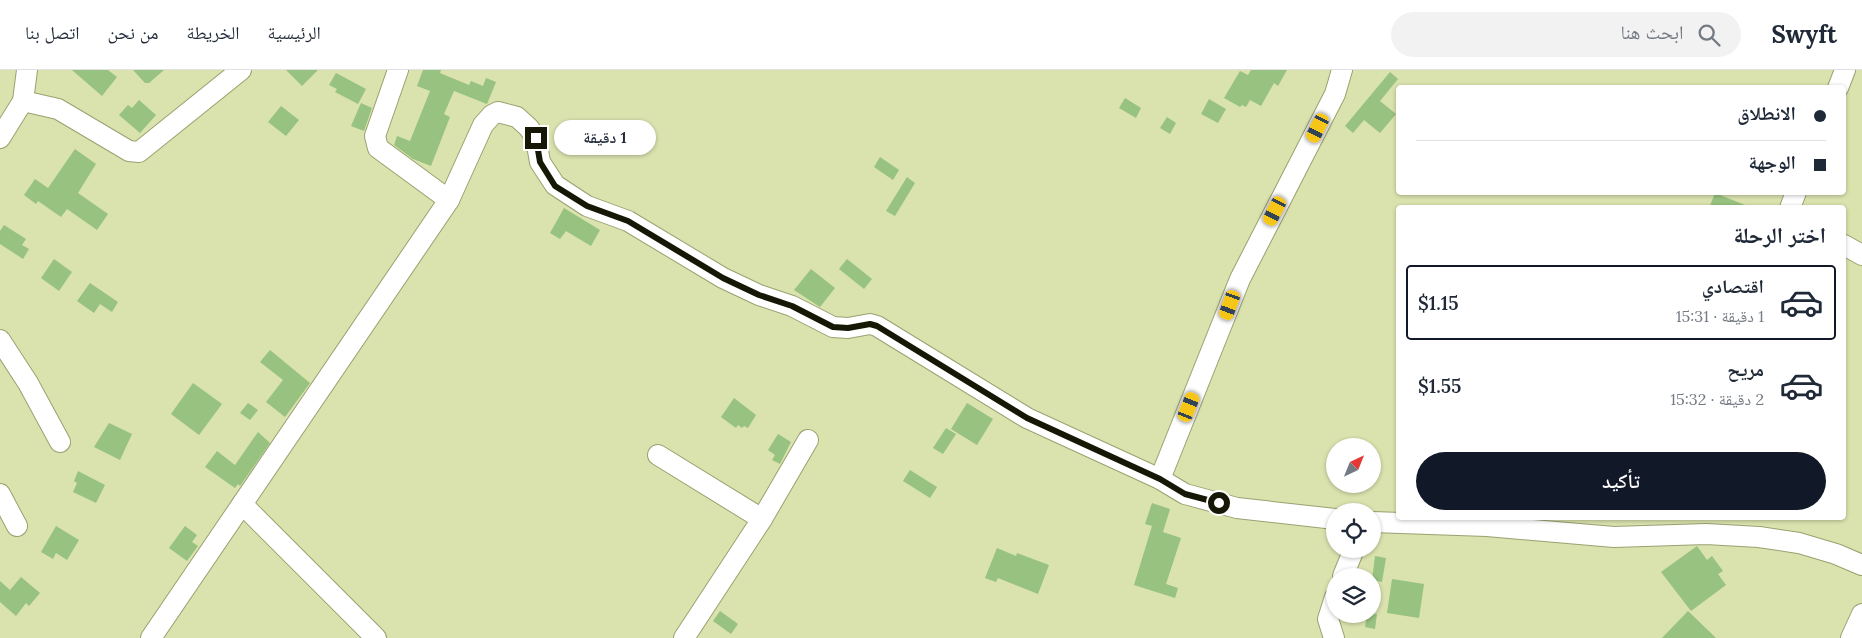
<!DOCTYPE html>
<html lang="ar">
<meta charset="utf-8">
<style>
:root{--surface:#fff;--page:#f2f2f3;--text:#1f2937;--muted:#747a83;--line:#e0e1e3;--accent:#111827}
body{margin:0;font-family:Lora,"Noto Naskh Arabic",serif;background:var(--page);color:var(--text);direction:rtl;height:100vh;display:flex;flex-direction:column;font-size:19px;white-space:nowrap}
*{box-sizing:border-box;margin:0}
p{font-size:16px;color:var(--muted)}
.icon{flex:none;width:28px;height:28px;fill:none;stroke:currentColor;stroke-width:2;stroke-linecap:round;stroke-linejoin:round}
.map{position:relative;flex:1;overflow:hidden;direction:ltr}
.drawer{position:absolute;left:1396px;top:135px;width:450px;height:315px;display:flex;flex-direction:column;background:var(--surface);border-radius:5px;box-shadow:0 1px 4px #0004;direction:rtl}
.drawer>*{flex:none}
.guide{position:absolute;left:1396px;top:15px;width:450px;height:110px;border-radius:5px;box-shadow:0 1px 4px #0004;direction:rtl;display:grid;align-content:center;height:110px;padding:0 20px;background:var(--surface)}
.needle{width:32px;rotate:43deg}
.controls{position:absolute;left:1326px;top:368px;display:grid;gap:10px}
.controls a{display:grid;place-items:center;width:55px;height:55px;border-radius:50%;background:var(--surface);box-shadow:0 1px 4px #0004;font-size:25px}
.end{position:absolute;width:22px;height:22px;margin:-11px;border:6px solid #161805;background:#fff;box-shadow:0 0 0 2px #fff}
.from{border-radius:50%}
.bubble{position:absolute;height:35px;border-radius:18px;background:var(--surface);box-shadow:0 1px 4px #0004;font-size:16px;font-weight:600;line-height:35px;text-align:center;direction:rtl}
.car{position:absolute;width:15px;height:30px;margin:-15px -8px;border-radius:6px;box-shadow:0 0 4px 1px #0007;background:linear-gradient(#f5c518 24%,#345 0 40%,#f5c518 0 76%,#345 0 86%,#f5c518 0)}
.guide b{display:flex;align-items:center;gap:18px;height:48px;font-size:19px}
.guide b+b{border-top:1px solid var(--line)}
.guide i{width:12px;height:12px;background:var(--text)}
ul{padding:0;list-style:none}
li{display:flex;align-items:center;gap:15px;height:75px;margin:0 10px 8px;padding:0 10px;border:2px solid transparent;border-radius:5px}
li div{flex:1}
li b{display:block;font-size:19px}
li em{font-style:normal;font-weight:600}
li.current{border-color:var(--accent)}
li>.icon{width:45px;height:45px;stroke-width:1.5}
h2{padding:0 20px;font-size:22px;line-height:60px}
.button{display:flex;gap:10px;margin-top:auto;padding:10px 20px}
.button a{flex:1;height:58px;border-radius:30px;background:var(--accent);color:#fff;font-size:20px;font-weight:600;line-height:58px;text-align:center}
header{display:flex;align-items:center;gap:30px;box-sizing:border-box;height:70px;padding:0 25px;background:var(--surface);border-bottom:1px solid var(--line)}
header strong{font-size:24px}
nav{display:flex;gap:28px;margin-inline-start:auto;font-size:18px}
.search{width:350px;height:45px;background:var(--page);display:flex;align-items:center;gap:12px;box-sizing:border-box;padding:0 18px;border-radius:28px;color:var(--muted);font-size:19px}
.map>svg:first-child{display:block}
</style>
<header>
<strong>Swyft</strong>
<div class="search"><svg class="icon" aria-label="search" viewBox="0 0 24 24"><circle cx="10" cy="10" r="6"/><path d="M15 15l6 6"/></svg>ابحث هنا</div>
<nav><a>الرئيسية</a><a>الخريطة</a><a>من نحن</a><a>اتصل بنا</a></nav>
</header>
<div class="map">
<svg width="1862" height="568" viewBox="0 0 1862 568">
<rect width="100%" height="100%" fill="#dae2ae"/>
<g fill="#97c280">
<path d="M72 0H108L117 7 102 26Z"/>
<path d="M133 0H164L149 13H145Z"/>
<path d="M286 0H318L302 16Z"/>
<path d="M423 0H441L440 3 469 15 471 11 483 16 486 8 496 12 487 34 454 21 444 44 450 47 431 96 413 89 394 75 397 66 410 71 430 21 417 16Z"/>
<path d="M1251 0H1287L1278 16 1274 13 1261 36 1250 30 1246 37 1242 35 1240 37 1224 28 1240 1 1248 5Z"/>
<path d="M1390 2 1398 9 1380 31 1396 44 1380 63 1364 50 1353 63 1345 56Z"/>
<path d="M336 3 366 19 358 34 335 22 337 19 329 15Z"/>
<path d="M1125 28 1141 38 1136 48 1119 38Z"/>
<path d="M1209 29 1226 39 1218 53 1201 44Z"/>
<path d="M139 30 156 45 140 63 119 45 128 35 132 38Z"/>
<path d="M361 33 372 38 364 61 351 56Z"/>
<path d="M281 36 299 50 286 66 268 52Z"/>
<path d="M1167 47 1176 53 1170 64 1160 58Z"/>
<path d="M75 79 96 94 78 123 108 144 97 160 67 139 61 147 38 131 36 134 24 125 35 109 48 118Z"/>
<path d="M880 87 899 100 893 110 874 97Z"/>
<path d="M907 107 915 113 895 146 886 141Z"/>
<path d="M1715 123 1750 137V138H1709Z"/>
<path d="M564 138 600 160 591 176 566 161 560 169 550 163Z"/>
<path d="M4 155 26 169 22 175 29 179 23 189 0 174V161Z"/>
<path d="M54 189 72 202 59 221 41 208Z"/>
<path d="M847 189 872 209 864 219 839 199Z"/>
<path d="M811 199 835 218 820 237 794 220Z"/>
<path d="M90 213 118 232 112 242 100 234 94 243 77 231Z"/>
<path d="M270 280 310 313 285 347 266 332 283 310 260 292Z"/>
<path d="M193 313 222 334 199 365 171 344Z"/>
<path d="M734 328 756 345 748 358 744 356 742 358 738 355 736 358 721 347Z"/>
<path d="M248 333 258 340 250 350 240 343Z"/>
<path d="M967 333 993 349 977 375 951 359Z"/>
<path d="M109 353 132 364 120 390 94 377Z"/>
<path d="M946 358 956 364 943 384 933 378Z"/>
<path d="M258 362 270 373 240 416 238 414 235 418 205 397 217 381 235 395Z"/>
<path d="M778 364 791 372 780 394 772 390 775 385 768 380Z"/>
<path d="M910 400 937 417 930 428 903 411Z"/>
<path d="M78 401 105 415 96 433 73 422 77 413 74 411Z"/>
<path d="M1152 433 1170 439 1163 462 1181 468 1166 514 1178 518 1175 528 1134 515 1152 456 1145 454Z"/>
<path d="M56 456 79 470 67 490 56 483 53 489 41 482Z"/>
<path d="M185 456 197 465 192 472 198 476 187 491 169 478Z"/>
<path d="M1697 476 1707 490 1712 486 1723 501 1718 504 1726 515 1691 541 1661 502Z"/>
<path d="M997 478 1016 486 1017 483 1049 495 1038 524 998 508 996 512 985 508Z"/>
<path d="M1375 486 1386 488 1382 512 1372 510Z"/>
<path d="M21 507 40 523 29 536 26 533 16 546 0 532V511L10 520Z"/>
<path d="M1392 509 1424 514 1419 548 1387 543Z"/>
<path d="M720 541 738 554 731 564 713 551Z"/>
<path d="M1688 541 1716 568H1662Z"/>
<path d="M1367 544H1377L1375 559 1365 557Z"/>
</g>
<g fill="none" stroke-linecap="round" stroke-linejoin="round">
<g stroke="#9aa170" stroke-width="22">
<g id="minor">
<path d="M1838 18 1845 0"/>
<path d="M23 31 58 39 129 81 139 82 241 0"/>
<path d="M0 68 23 31 27 0"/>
<path d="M449 130 483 55 492 45 498 42 517 47 529 58 536 69 540 92 555 115 587 136 628 151 723 208 759 225 792 236 833 257 848 258 870 254 877 256 1027 348 1160 409 1185 424 1237 438 1335 449"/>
<path d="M1790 138 1796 122"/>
<path d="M1844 175 1862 185"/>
<path d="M0 270 28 313 60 372"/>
<path d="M658 385 762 449"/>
<path d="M1160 409 1240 209 1335 24 1342 0"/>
<path d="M0 424 17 456"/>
<path d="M242 434 376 568"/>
<path d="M1372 452 1487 456 1614 467 1706 464 1759 467 1799 473 1836 484 1862 495"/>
<path d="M1343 506 1354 479"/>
<path d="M151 568 449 130 378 78 375 66 398 0"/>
<path d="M684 568 762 449 808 370"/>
<path d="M1334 568 1328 549 1335 527"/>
<path d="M1851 568 1862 544"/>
</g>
</g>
<use href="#minor" stroke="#fff" stroke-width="20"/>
</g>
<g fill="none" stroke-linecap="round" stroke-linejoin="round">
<path stroke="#161805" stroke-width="6" d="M536 68 540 92 555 116 587 136 628 151 723 208 759 225 792 236 833 257 848 258 870 254 877 256 1027 348 1160 409 1185 424 1219 433"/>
</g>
</svg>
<div class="controls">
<a><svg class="needle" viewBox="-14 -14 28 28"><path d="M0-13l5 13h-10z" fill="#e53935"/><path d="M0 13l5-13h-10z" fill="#747a83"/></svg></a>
<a><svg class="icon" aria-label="locate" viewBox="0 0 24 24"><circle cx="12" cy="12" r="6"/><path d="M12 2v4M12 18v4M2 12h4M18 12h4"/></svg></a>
<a><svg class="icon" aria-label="layers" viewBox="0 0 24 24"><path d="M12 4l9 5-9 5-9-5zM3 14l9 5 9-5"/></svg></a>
</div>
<i class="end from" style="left:1219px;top:433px"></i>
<i class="end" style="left:536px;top:68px"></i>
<div class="bubble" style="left:554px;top:50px;width:102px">1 دقيقة</div>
<i class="car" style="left:1318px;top:58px;rotate:207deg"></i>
<i class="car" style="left:1275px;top:141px;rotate:207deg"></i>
<i class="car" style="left:1230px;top:235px;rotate:200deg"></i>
<i class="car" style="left:1189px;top:337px;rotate:22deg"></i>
<div class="guide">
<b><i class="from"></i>الانطلاق</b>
<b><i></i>الوجهة</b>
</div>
<section class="drawer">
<h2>اختر الرحلة</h2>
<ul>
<li class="current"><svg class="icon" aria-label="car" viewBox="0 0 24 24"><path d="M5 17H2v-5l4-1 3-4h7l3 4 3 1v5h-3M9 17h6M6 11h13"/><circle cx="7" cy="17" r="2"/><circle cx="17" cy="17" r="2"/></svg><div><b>اقتصادي</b><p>1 دقيقة · 15:31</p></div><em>$1.15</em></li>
<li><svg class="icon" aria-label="car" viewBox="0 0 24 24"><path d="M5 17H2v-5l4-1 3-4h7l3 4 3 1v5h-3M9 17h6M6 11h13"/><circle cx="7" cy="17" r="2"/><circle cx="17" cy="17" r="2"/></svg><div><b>مريح</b><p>2 دقيقة · 15:32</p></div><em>$1.55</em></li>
</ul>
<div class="button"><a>تأكيد</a></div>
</section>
</div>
